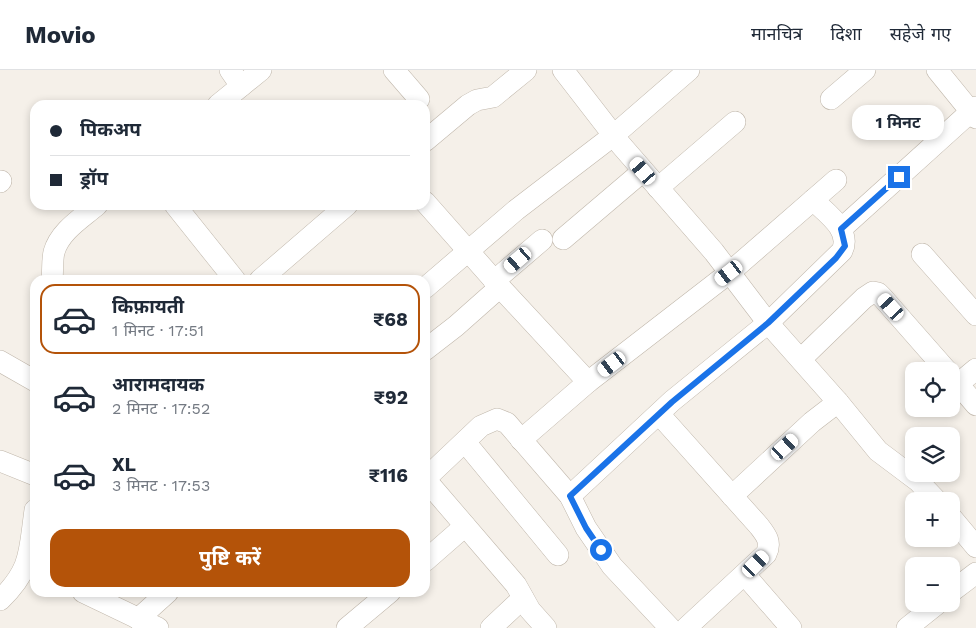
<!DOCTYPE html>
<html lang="hi">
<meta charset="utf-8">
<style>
:root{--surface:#fff;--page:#f2f2f3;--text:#1f2937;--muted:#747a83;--line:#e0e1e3;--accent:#b45309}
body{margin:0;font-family:"Work Sans","Noto Sans Devanagari",sans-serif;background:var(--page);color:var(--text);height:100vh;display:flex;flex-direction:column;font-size:19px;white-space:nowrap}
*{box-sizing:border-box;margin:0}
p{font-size:16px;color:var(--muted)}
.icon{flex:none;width:28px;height:28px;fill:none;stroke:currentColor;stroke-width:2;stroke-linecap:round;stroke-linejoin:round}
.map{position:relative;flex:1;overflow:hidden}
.details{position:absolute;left:30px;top:205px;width:400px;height:322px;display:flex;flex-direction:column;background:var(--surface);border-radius:15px;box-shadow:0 2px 8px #0003}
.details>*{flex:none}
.banner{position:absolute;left:30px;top:30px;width:400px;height:110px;border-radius:15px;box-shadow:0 2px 8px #0003;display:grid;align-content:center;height:110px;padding:0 20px;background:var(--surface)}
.buttons{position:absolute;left:905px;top:292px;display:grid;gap:10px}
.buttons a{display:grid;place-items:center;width:55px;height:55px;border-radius:10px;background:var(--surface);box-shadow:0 2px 8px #0003;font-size:25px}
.end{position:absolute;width:22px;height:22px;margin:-11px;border:6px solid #1a73e8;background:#fff;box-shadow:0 0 0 2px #fff}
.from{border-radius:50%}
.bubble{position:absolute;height:35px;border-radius:15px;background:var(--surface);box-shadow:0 2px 8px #0003;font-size:16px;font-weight:700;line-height:35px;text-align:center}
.car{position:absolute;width:15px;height:30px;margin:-15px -8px;border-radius:6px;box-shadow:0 0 4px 1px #0007;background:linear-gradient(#fff 24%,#345 0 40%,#fff 0 76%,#345 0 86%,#fff 0)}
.banner b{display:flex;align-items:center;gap:18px;height:48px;font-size:19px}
.banner b+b{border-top:1px solid var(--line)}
.banner i{width:12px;height:12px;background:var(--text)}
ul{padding:9px 0 0;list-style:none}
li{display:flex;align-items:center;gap:15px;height:70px;margin:0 10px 8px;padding:0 10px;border:2px solid transparent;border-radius:15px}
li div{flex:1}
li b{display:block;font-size:19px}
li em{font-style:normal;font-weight:700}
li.current{border-color:var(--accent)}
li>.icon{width:45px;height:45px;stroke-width:1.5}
.button{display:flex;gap:10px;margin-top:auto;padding:10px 20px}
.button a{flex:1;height:58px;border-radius:15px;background:var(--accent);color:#fff;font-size:20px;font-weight:700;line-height:58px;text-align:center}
header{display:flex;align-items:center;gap:30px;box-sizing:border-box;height:70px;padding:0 25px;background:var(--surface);border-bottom:1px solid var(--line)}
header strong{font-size:24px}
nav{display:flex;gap:28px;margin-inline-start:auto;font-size:18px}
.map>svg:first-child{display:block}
</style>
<header>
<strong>Movio</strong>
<nav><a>मानचित्र</a><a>दिशा</a><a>सहेजे गए</a></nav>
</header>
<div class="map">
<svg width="976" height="558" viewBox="0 0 976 558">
<rect width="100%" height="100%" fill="#f5f0e9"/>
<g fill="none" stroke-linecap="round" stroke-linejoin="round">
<g stroke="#c0b7ab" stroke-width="22">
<g id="minor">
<path d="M230 0 241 16"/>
<path d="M394 0 419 29"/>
<path d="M563 0 621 75 714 182 768 253 838 332 878 381 918 411 937 431"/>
<path d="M937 0 976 48"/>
<path d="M831 29 865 0"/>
<path d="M218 35 261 0"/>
<path d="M425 71 468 35 477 30 493 27 526 0"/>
<path d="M0 112 1 111"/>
<path d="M658 118 735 52"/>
<path d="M425 132 500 217 588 312"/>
<path d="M175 135 235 210"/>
<path d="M841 159 976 37"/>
<path d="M563 169 643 101"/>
<path d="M922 184 976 245"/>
<path d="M52 210C53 201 52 191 54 182 60 161 82 148 97 135"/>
<path d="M260 210 347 135"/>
<path d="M494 211 542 170"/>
<path d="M425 218 516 140 614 65 689 0"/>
<path d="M425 280 456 256 500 217"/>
<path d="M801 289 864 228 873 222 878 223 882 227 947 301"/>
<path d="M0 291 35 311"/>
<path d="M951 306 976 335"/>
<path d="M958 314 976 299"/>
<path d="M659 344 759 456C766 465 772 472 766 484L686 558"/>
<path d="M521 370 588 312 729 203 836 110"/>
<path d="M465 372 558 485"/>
<path d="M0 391 35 405"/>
<path d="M425 409 481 356 497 349 507 353 570 426 586 458 612 496 670 558"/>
<path d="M425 409 516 515 530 540 546 558"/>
<path d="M570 426 672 331 768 253 842 181C852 160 826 143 813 130"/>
<path d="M732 426 812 352 838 332"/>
<path d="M951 447 976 477"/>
<path d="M425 491 465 456"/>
<path d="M745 505 791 558"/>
<path d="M83 522 158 558"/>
<path d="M951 522 976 503"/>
<path d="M0 530C32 499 29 482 35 440"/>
<path d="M138 549 168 522"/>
<path d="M347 558 390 522"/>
<path d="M491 558 523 528"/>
<path d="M907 558 937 534"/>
</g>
</g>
<use href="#minor" stroke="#fff" stroke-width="21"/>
</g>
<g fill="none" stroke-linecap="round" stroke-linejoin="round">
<path stroke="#1a73e8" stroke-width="6" d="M601 480 586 458 570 426 672 332 768 253 836 188 845 176 841 159 899 107"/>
</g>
</svg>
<div class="buttons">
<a><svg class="icon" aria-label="locate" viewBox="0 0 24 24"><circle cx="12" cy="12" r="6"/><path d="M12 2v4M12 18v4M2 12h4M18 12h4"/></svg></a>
<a><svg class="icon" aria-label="layers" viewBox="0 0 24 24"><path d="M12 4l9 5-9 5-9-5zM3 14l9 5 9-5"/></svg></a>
<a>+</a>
<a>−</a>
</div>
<i class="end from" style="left:601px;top:480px"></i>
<i class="end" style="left:899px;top:107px"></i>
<div class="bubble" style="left:852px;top:35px;width:92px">1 मिनट</div>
<i class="car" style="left:643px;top:101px;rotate:319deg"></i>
<i class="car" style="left:518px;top:190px;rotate:229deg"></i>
<i class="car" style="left:729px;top:203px;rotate:232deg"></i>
<i class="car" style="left:891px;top:237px;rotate:318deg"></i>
<i class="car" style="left:612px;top:294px;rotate:233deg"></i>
<i class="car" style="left:785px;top:377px;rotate:48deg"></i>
<i class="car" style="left:756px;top:494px;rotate:45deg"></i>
<div class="banner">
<b><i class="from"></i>पिकअप</b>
<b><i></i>ड्रॉप</b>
</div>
<section class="details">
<ul>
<li class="current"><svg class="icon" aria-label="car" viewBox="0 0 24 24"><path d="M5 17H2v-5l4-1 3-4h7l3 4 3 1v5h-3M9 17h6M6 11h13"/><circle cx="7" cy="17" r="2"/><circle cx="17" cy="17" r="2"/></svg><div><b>किफ़ायती</b><p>1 मिनट · 17:51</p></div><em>₹68</em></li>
<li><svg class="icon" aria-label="car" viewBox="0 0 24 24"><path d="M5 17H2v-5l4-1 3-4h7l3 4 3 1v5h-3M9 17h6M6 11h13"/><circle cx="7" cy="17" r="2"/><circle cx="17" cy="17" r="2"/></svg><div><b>आरामदायक</b><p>2 मिनट · 17:52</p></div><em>₹92</em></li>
<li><svg class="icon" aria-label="car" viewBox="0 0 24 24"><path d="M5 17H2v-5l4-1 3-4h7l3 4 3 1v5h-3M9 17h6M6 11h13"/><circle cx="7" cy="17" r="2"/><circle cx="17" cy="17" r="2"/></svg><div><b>XL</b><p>3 मिनट · 17:53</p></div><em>₹116</em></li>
</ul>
<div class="button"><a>पुष्टि करें</a></div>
</section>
</div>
